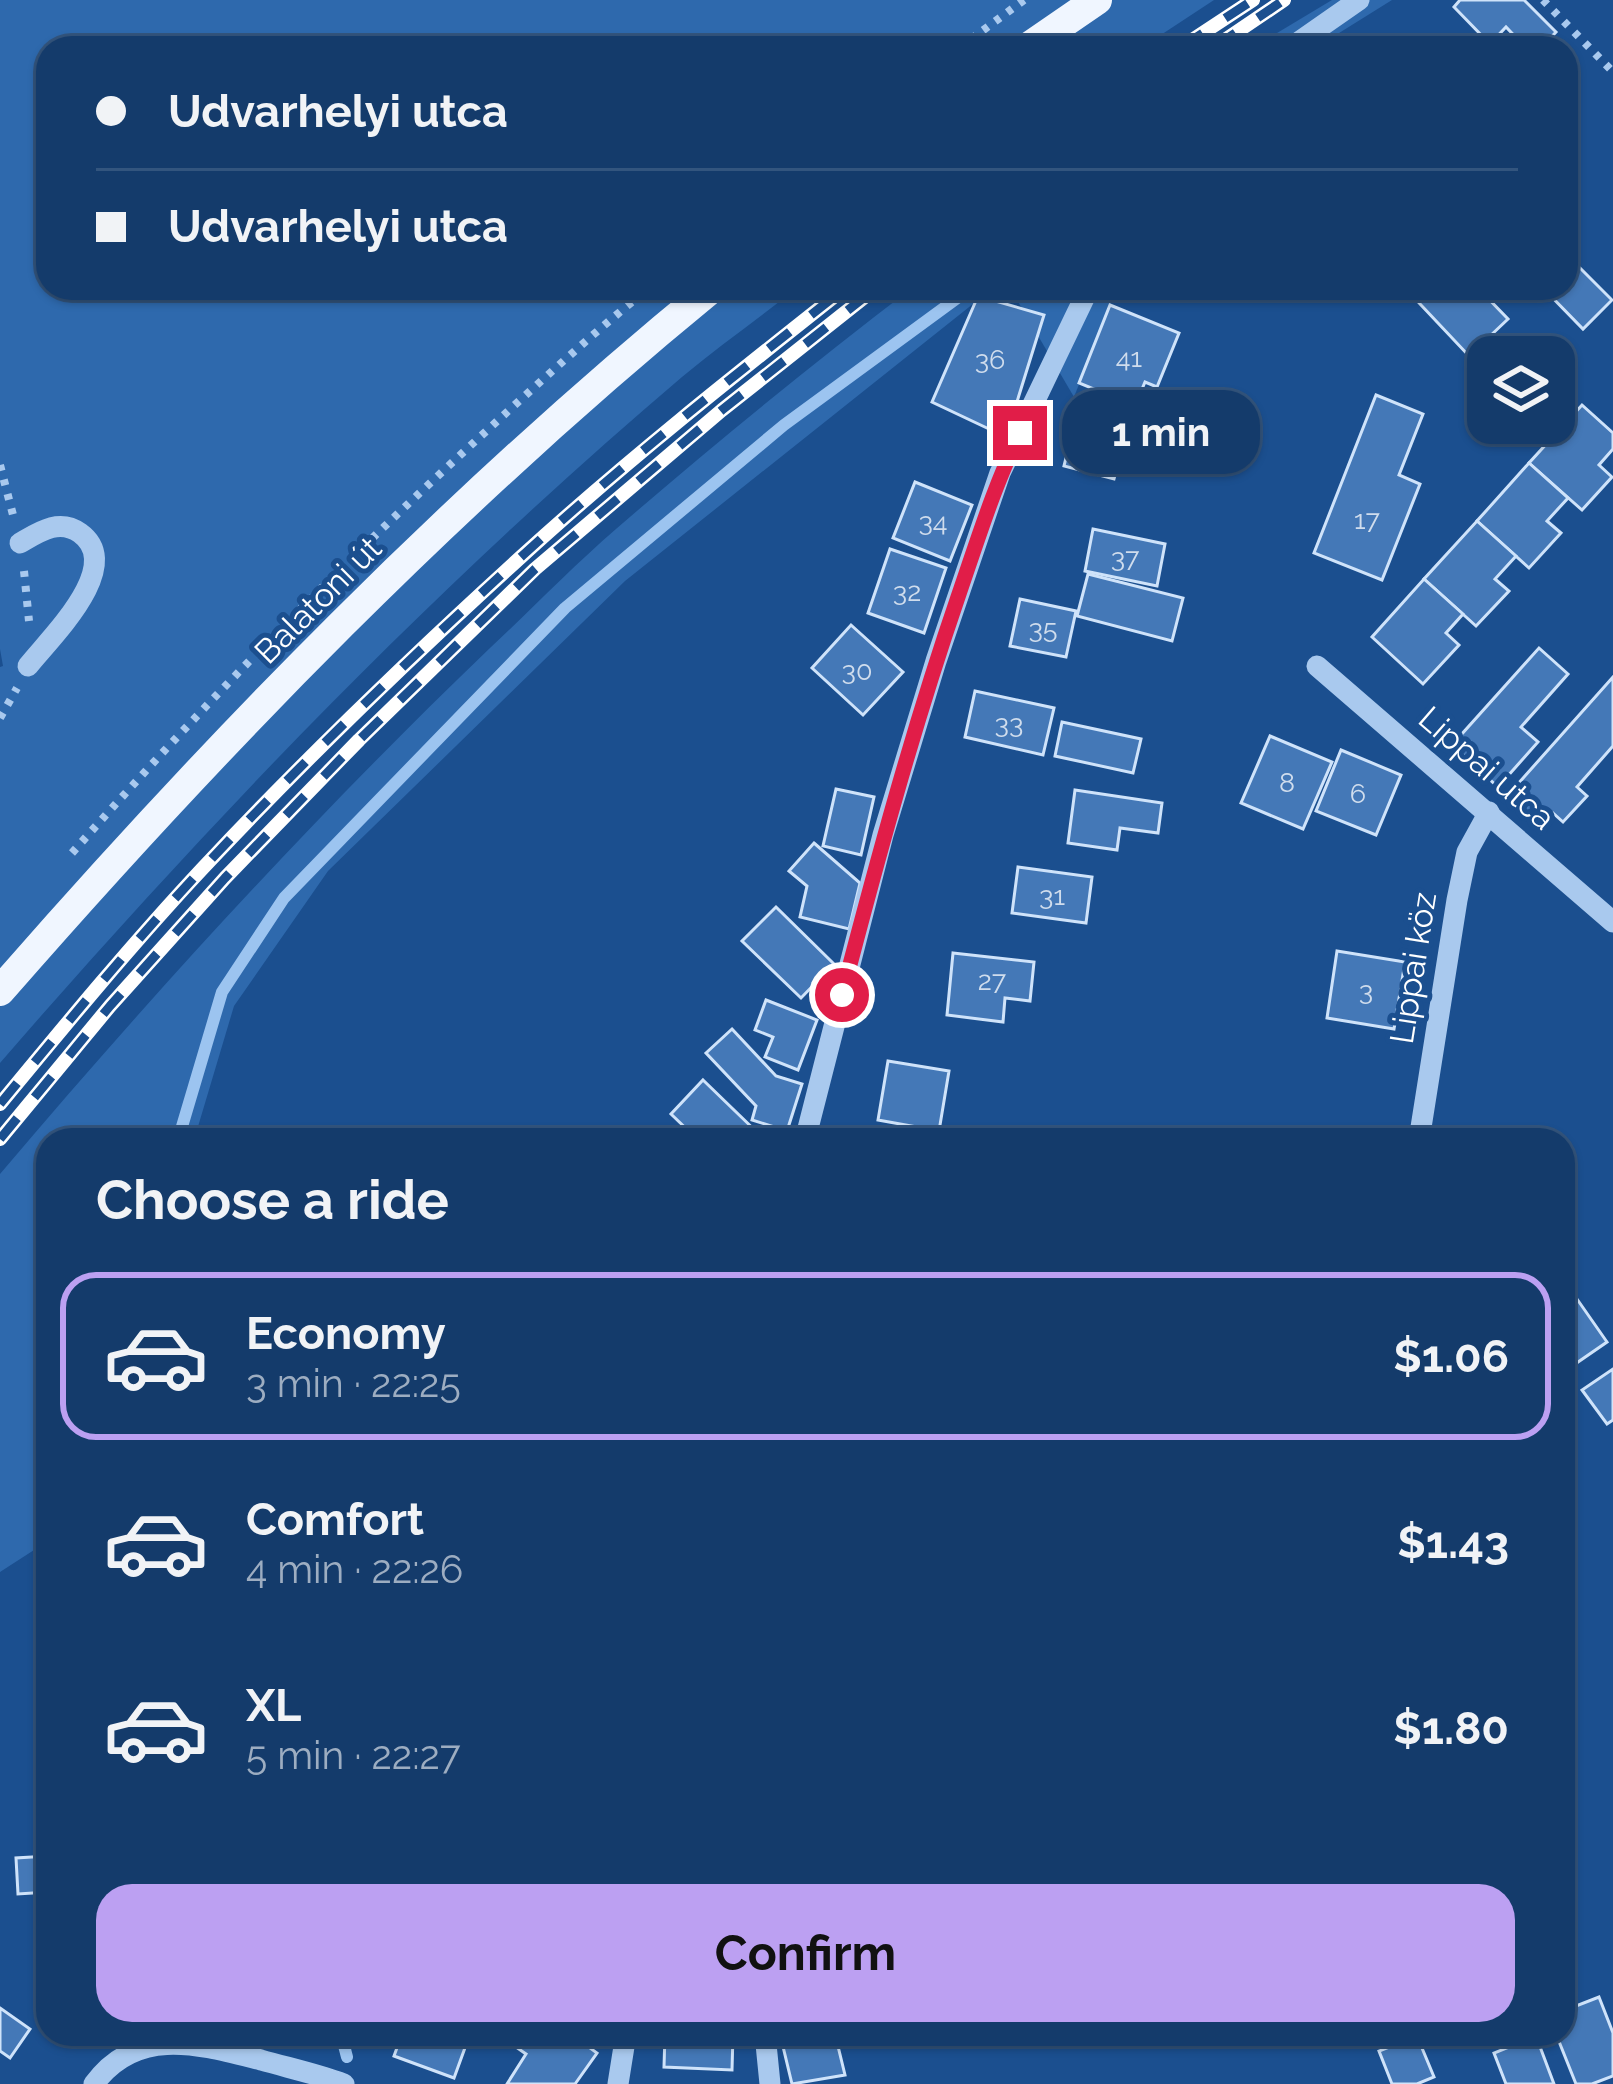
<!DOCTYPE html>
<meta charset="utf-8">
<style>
:root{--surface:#143b6b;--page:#1d4271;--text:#f1f3f6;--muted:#9dadc1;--line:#33557e;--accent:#bca0f2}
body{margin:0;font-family:Raleway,sans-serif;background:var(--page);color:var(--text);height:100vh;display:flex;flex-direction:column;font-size:45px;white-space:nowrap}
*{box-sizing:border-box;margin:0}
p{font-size:39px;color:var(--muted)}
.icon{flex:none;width:66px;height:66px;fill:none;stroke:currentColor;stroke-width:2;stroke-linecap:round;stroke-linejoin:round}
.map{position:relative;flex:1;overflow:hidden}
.details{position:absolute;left:36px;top:1128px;width:1539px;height:918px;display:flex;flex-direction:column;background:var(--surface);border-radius:36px;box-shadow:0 3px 9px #0004,0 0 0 3px var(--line)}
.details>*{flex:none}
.banner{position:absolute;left:36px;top:36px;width:1542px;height:264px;border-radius:36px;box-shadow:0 3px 9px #0004,0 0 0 3px var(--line);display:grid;align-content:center;height:264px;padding:0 60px;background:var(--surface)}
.buttons{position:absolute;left:1467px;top:336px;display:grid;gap:24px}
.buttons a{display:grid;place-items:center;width:108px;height:108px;border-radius:24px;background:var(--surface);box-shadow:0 3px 9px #0004,0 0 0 3px var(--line);font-size:60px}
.end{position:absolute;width:54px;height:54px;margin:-27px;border:15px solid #e11d48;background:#fff;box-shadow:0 0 0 6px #fff}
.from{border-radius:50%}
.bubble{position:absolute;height:84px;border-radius:36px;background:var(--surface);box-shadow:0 3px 9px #0004,0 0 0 3px var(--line);font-size:39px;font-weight:700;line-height:84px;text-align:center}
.banner b{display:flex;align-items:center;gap:42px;height:114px;font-size:45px}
.banner b+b{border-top:3px solid var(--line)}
.banner i{width:30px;height:30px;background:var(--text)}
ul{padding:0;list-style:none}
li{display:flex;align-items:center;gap:36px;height:168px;margin:0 24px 18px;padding:0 36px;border:6px solid transparent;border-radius:36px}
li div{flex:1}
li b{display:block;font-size:45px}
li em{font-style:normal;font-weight:700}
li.selected{border-color:var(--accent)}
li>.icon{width:108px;height:108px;stroke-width:1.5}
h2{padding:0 60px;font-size:54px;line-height:144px}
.cta{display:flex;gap:24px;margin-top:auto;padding:24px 60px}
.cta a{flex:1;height:138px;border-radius:36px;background:var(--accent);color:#111;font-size:48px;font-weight:700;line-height:138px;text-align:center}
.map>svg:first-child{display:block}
</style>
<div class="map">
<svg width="1613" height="2084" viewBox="0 0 1613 2084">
<rect width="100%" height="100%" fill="#1b4f8f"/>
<g fill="#2e69ad">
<path d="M0 0H1214L1141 48H48V288H797C759 318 719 346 682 377 436 586 211 819 0 1063V667L3 666 0 649Z"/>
<path d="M1332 0H1392L1315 48H1252Z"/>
<path d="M912 288H993L625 581 328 871 234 1006 194 1140H48V1541L0 1572V1174C155 991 317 814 490 648 532 609 572 567 616 529 712 446 811 365 912 288Z"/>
<path d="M1010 288H1117L1074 397Z"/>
</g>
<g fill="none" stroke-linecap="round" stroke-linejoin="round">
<g stroke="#9cc4f0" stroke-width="12">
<path d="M178 1140 222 992 284 898 565 608 784 425 971 288"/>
<path d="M341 2034 347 2057"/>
</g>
</g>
<g fill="#4478b7" stroke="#cfe3fa" stroke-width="3">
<path d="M1460 0H1524L1556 32 1541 48H1526L1506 27 1490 44 1454 7Z"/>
<path d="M1566 254 1612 300 1583 329 1543 288H1566Z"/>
<path d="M1405 288H1478L1508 319 1469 356Z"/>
<path d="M978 296 1044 315 1006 437 932 402Z"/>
<path d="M1110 305 1179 333 1157 387 1145 382 1135 406 1079 383Z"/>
<path d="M1376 395 1423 414 1399 475 1420 484 1382 580 1314 553Z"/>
<path d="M1582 405 1613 433V449L1599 465 1612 477 1582 510 1529 463Z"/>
<path d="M1078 409 1129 423 1114 479 1064 466Z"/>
<path d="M1529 463 1568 498 1547 521 1561 533 1529 568 1477 521Z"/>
<path d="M915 482 972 505 950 561 893 538Z"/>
<path d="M1477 521 1516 556 1495 579 1509 591 1476 626 1424 579Z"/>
<path d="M1093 529 1165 544 1157 586 1085 571Z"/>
<path d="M890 549 946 568 924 633 868 613Z"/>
<path d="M1088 574 1183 598 1172 641 1077 616Z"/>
<path d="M1424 579 1463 614 1446 633 1459 645 1423 684 1372 637Z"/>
<path d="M1020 599 1076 611 1066 657 1010 646Z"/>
<path d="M851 625 903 672 863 715 812 668Z"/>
<path d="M1539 648 1568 674 1521 727 1538 742 1498 787 1452 745Z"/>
<path d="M1613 677V746L1577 787 1587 796 1563 822 1553 813 1542 825 1508 795Z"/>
<path d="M975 691 1054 708 1043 755 965 737Z"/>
<path d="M1062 722 1141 739 1133 773 1055 756Z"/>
<path d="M1270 736 1332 762 1303 829 1241 803Z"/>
<path d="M1341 750 1401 775 1376 835 1316 811Z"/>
<path d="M836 789 874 797 861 855 823 846Z"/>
<path d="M1075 790 1162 803 1158 833 1120 828 1117 850 1068 843Z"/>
<path d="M814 843 860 883 849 929 800 917 807 886 789 871Z"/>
<path d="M1018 867 1092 877 1086 923 1012 913Z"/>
<path d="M776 907 834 964 801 998 742 941Z"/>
<path d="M1337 951 1405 962 1394 1029 1327 1018Z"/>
<path d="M953 953 1034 962 1030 1001 1005 998 1003 1022 947 1015Z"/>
<path d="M766 1000 817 1020 798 1070 765 1057 773 1037 755 1030Z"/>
<path d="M732 1029 776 1076 802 1084 787 1131 752 1120 756 1106 706 1053Z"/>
<path d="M888 1061 949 1071 939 1131 878 1120Z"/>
<path d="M703 1080 765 1140H698L671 1114Z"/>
<path d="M1318 1129 1377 1139 1376 1140H1316Z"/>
<path d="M1563 1279 1607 1342 1565 1371 1563 1367Z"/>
<path d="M1613 1369V1420L1607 1424 1582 1390Z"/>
<path d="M48 1856V1892L18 1894 16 1858Z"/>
<path d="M1599 1997 1613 2033V2076L1592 2084H1576L1556 2034H1563V2011Z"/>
<path d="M0 2008 30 2029 10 2058 0 2051Z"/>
<path d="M402 2034H470L454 2078 394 2056Z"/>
<path d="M502 2034H571L597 2053 575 2084H507L526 2054 500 2036Z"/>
<path d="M665 2034H733L732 2070 664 2067Z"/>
<path d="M780 2034H835L845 2075 792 2084Z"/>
<path d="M1417 2036 1434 2077 1417 2084H1392L1379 2051Z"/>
<path d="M1536 2036 1554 2084H1506L1494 2053Z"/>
</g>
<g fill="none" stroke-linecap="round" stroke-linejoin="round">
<g stroke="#a9c9ee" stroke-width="8" stroke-dasharray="6 9" stroke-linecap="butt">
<path d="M1543 0 1613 72"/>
<path d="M959 48 1024 0"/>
<path d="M0 465 13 515"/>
<path d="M24 571 29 621"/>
<path d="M0 718 17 688"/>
<path d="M72 853C198 710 330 575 470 446 529 392 587 338 649 288"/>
</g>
<g stroke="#a9c9ee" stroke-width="21">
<path d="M1290 48 1359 0"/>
<path d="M20 543C39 532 59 518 80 533 126 566 50 638 28 666"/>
<path d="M1317 666 1613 922"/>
<path d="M805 1140 883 835 936 661 1000 473 1089 288"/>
<path d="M1419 1140 1457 900 1467 852 1489 812"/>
<path d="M765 2034 770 2084"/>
<path d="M94 2084C137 2025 201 2045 261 2060 289 2068 317 2074 344 2084"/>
<path d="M618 2084 626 2034"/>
</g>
<g stroke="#f0f6ff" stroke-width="30">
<path d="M1027 48 1097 0"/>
<path d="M0 991C219 740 454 499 712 288"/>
</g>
<g stroke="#fff" stroke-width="14">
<g id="rail">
<path d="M1180 48 1253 0"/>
<path d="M1213 48 1284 0"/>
<path d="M0 1104C66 1024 132 944 202 869 304 760 412 656 522 556 625 462 735 375 845 288"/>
<path d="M0 1139 110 1006 225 878 359 740 535 569 722 410 876 288"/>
</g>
</g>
<use href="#rail" stroke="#1b4f8f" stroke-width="9" stroke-dasharray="27" stroke-linecap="butt"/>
</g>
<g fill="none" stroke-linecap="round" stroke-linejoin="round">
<path stroke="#e11d48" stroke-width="15" d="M842 995C877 861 913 728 958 597 977 542 994 486 1020 433"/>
</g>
<g text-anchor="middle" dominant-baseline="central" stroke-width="10" stroke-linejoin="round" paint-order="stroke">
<g font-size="27" fill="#d0dded">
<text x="1129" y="357">41</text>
<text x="990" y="359">36</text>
<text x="1367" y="519">17</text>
<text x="933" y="521">34</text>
<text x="1125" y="557">37</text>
<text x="907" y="591">32</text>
<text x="1043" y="628">35</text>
<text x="857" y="670">30</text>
<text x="1009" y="723">33</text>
<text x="1287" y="782">8</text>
<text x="1358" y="793">6</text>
<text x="1052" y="895">31</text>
<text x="992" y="980">27</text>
<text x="1366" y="990">3</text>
</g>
<g font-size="33" fill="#fff" stroke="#1b4f8f">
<text transform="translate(318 600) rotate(-45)">Balatoni út</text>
<text transform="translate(1487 768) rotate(41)">Lippai utca</text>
<text transform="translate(1413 968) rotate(-81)">Lippai köz</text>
</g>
</g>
</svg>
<div class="buttons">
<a><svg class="icon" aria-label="layers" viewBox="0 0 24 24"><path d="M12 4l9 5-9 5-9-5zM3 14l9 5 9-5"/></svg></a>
</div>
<i class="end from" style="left:842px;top:995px"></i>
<i class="end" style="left:1020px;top:433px"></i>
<div class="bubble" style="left:1062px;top:390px;width:198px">1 min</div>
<div class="banner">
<b><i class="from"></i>Udvarhelyi utca</b>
<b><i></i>Udvarhelyi utca</b>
</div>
<section class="details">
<h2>Choose a ride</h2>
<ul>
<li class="selected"><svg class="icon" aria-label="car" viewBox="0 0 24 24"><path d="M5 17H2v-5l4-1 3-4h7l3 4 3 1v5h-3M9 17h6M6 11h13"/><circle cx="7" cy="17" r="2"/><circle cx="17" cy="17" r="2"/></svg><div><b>Economy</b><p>3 min · 22:25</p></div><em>$1.06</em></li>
<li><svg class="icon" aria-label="car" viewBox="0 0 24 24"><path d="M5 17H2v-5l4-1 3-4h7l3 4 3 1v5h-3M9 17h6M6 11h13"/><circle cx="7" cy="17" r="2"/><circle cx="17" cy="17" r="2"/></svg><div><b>Comfort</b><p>4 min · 22:26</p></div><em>$1.43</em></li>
<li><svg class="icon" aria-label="car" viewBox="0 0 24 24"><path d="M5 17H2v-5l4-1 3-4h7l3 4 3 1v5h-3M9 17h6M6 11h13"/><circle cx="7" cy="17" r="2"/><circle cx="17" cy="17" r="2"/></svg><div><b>XL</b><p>5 min · 22:27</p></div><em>$1.80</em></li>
</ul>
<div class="cta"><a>Confirm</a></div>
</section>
</div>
